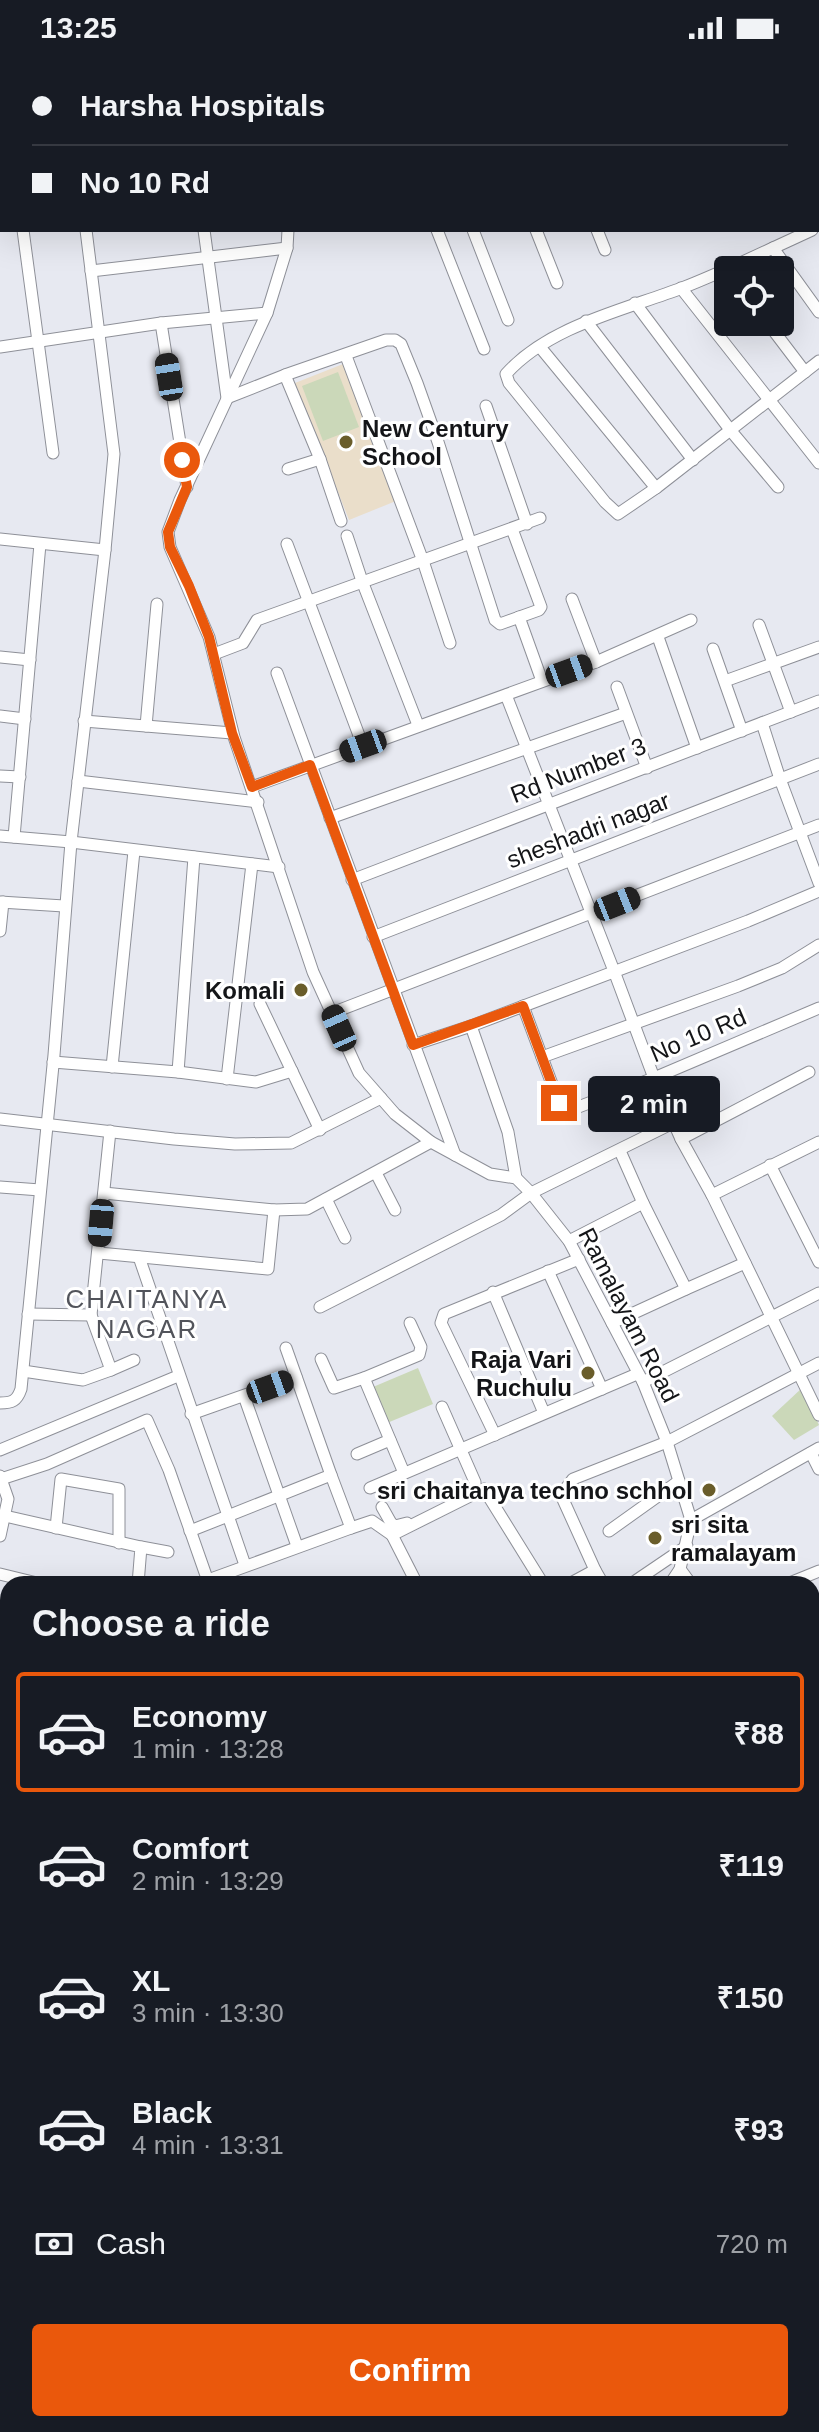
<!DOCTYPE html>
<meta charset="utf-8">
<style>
:root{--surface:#171b24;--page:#242831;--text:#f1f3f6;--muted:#9ea1a6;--line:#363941;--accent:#ea580c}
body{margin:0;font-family:Helvetica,sans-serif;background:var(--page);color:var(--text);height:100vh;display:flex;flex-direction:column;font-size:30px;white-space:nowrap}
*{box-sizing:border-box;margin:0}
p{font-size:26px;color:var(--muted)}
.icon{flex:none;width:44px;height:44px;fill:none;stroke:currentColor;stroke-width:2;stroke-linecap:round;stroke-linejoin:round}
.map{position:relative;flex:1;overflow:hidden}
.side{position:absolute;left:0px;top:1520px;width:820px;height:856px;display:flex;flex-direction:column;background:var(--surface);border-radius:24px 24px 0 0;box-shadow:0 8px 32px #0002}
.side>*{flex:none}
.top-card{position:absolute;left:0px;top:0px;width:820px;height:176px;box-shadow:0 8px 32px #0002;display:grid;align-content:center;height:176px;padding:0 32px;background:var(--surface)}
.buttons{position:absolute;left:714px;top:200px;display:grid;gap:16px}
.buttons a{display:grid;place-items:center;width:80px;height:80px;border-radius:8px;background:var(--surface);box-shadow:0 8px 32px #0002;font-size:40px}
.end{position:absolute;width:36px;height:36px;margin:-18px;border:10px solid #ea580c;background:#fff;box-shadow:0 0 0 4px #fff}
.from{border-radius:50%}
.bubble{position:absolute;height:56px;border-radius:8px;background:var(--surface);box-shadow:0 8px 32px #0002;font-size:26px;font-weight:700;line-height:56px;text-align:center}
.car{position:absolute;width:24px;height:48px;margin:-24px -12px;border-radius:10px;box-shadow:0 0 6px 2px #0007;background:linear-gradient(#222 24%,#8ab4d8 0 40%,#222 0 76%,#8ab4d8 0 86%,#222 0)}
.top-card b{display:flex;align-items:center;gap:28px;height:76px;font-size:30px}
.top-card b+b{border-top:2px solid var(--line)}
.top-card i{width:20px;height:20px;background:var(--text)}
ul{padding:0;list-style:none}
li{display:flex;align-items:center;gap:24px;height:120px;margin:0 16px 12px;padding:0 16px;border:4px solid transparent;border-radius:8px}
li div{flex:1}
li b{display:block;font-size:30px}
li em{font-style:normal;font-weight:700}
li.active{border-color:var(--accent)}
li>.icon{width:72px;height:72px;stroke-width:1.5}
h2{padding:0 32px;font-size:36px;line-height:96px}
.pay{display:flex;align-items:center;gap:20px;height:88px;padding:0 32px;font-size:30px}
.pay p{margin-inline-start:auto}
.cta{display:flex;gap:16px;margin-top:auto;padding:16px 32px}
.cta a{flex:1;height:92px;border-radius:8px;background:var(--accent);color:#fff;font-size:32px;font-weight:700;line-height:92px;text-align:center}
.status{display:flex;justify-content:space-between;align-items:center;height:56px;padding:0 40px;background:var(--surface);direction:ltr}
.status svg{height:22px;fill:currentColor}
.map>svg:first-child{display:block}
</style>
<div class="status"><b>13:25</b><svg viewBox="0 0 49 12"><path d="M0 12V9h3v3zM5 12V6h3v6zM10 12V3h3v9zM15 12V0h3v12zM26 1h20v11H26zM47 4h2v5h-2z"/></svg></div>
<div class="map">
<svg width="819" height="2376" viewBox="0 0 819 2376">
<rect width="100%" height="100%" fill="#e7e9f1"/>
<path fill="#eadeca" d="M343 308 396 445 349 464 295 327Z"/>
<g fill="#cbd8b9">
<path d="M338 316 359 371 323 385 302 330Z"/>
<path d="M418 1312 433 1348 387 1367 373 1331Z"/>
<path d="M802 1332 819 1369 794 1384 772 1360Z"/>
</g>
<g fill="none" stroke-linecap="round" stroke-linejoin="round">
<g stroke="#5a95a3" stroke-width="3">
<path d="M109 2 114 0"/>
<path d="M0 11H2"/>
</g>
<g stroke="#8e9098" stroke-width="13">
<g id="minor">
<path d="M18 0 19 2"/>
<path d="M178 0 179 2"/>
<path d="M250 0V2"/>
<path d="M478 0 479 2"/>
<path d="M526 0 527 2"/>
<path d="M590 0 591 2"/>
<path d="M652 0V2"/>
<path d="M690 0 692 2"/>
<path d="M448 2 452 0"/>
<path d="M0 35H2"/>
<path d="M0 81H2"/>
<path d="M818 136 819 137"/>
<path d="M23 174 53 397"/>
<path d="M204 174 227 342 285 319 386 284H395L401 288 417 327 438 386 495 564 500 568 539 554 541 551 512 473"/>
<path d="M288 174 287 192 267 257 180 444 168 476 170 491 209 581 234 681 313 916 359 1017 395 1058 431 1086 490 1118 516 1122 531 1137 569 1185 643 1326 667 1386 691 1464 680 1513 670 1528"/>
<path d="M437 174 484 293"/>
<path d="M473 174 508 264"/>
<path d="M536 174 557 227"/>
<path d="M597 174 605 194"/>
<path d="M773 192 812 174"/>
<path d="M91 215 287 192"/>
<path d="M681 232 819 407"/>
<path d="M635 247 731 375 778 431"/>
<path d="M819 256 773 192C743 206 713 220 682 232 624 254 549 270 506 318L509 327 605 446 618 458 656 432 819 305"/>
<path d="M586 265 693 404"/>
<path d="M767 266 805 316"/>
<path d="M161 267 187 431"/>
<path d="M0 291 161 267 267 257"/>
<path d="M540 291 656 432"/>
<path d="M346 300 423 505 450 587"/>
<path d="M285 319 320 403 341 465"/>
<path d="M486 350 527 468"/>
<path d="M288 413 320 403"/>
<path d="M347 480 362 525 418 669"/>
<path d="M0 483 105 494"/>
<path d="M287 488 363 690"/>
<path d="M572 543 596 606"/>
<path d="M519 561 542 625"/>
<path d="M759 569 791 656"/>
<path d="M658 581 697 692"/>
<path d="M713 593 742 675"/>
<path d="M214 598 243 587 257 564 540 462"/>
<path d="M0 601 30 604"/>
<path d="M277 617 455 1099"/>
<path d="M725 625 819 591"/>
<path d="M617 631 647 712"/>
<path d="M506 639 614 915 654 1022 681 1083 712 1139 819 1359"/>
<path d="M0 660 25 663"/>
<path d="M84 665 232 677"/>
<path d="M762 667 780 723 819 827"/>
<path d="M146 670 157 548"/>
<path d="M0 720 20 721"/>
<path d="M78 725 258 746"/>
<path d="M252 731 596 606 691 564"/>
<path d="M330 762 626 657"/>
<path d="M0 780 71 786 279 811"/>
<path d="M14 781 40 488"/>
<path d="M352 824 819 645"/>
<path d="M0 846 64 850"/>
<path d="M0 875 3 846"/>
<path d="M373 881 819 708"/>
<path d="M260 948 320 1074"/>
<path d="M523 950 559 1047 568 1055 654 1022 819 952"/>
<path d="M332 957 819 769"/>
<path d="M471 970 508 1076 516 1122"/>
<path d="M413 989 471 970 748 865 819 835"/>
<path d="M542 1001 738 930 782 912 819 889"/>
<path d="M53 1006 178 1016 256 1026 292 1015"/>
<path d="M112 1011 134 795"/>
<path d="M178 1016 194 801"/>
<path d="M227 1023 252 808"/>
<path d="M0 1063 174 1083 235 1088 291 1087 381 1042"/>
<path d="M681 1083 809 1016"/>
<path d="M620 1095 643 1147 686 1233 745 1207"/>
<path d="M770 1109 819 1206"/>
<path d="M376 1117 395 1154"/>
<path d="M0 1131 40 1134"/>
<path d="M104 1137 274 1154 307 1153 431 1086"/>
<path d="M712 1139 819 1086"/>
<path d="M326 1143 345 1182"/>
<path d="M569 1185 643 1147"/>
<path d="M99 1197 268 1213 274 1154"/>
<path d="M139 1201 245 1509"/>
<path d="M548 1215 602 1333"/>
<path d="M493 1236 544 1357"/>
<path d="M320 1251 501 1159 531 1137 675 1066"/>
<path d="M28 1258 91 1259 110 1075"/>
<path d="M612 1267 686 1233"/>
<path d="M321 1303 334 1332 364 1322"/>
<path d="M111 1314 134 1304"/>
<path d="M23 1315 83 1324 111 1314 91 1259"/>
<path d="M643 1326 819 1237"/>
<path d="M244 1340 297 1490"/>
<path d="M0 1347C12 1347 17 1345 21 1333L54 999 71 786 105 494 114 398 86 174"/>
<path d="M442 1351 475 1426V1433L469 1437"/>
<path d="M191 1358 296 1321"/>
<path d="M495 1379 441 1267 444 1258 579 1203"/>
<path d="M0 1394 178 1320"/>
<path d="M811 1397 819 1413"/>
<path d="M357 1398 390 1384"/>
<path d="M404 1417 364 1322 419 1299 421 1291 410 1267"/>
<path d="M0 1420 8 1443 0 1480"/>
<path d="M1 1423 47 1408 147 1364 169 1414 209 1528"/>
<path d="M370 1432 637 1318"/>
<path d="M382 1451 391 1467 395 1470 407 1467"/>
<path d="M5 1460 141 1491 138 1528"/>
<path d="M691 1464 819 1392"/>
<path d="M56 1472 61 1423 119 1433V1487"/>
<path d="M351 1472 372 1465 392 1479 484 1433 543 1528"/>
<path d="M190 1475 331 1419 286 1292"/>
<path d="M609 1475 679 1425"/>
<path d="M392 1479 417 1528"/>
<path d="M141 1491 168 1496"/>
<path d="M680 1513 691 1528"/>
<path d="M595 1514 603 1528"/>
<path d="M0 1518 41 1528"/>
<path d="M208 1524 351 1472 331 1419"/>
<path d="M569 1528 595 1514 561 1439 573 1423 667 1386 819 1307"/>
<path d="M631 1528 687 1490"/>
<path d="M787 1528 819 1515"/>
<path d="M812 1562 819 1583"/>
<path d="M0 1585 8 1587"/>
<path d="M812 1660 819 1656"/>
<path d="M812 1708 819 1704"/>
<path d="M812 1732 819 1751"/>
<path d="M812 1869 819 1894"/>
<path d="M812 1999 819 2000"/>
<path d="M812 2071 819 2072"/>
<path d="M812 2140 819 2137"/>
<path d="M0 2159 8 2160"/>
<path d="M812 2164 819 2184"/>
<path d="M812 2203 819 2201"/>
<path d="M0 2228 8 2261"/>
<path d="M0 2304 8 2302"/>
<path d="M812 2310 819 2329"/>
<path d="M32 2368 35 2376"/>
<path d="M149 2368 151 2376"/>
<path d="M262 2368 264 2376"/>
<path d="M369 2368 370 2376"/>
<path d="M513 2368 515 2376"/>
<path d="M555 2368 556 2376"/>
<path d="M613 2368 615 2376"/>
<path d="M754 2368 768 2372"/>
<path d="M800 2372 802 2376"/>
<path d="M203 2376 236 2368"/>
<path d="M454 2376 488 2368"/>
<path d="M647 2376 675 2368"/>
</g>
</g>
<g stroke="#a9848c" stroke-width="18">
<g id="highway">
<path d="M0 1668 8 1670"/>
<path d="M0 1691 8 1693"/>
<path d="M812 1908 819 1910"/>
<path d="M812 1930 819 1932"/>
</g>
</g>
<use href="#minor" stroke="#fff" stroke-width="11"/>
<use href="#highway" stroke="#f9c0ca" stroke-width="16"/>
<g stroke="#86878d" stroke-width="3" stroke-dasharray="16 8" stroke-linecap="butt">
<path d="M0 1682 8 1684"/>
<path d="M812 1921 819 1923"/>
</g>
</g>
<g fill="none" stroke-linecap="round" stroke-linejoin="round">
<path stroke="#ea580c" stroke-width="10" d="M182 404 187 431 168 476 170 491 189 530 209 581 232 677 252 731 310 709 413 989 523 950 559 1047"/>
</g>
<g fill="#6a5d2a" stroke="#fff" stroke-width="3">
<circle cx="346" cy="386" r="8"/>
<circle cx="301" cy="934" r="8"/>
<circle cx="588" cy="1317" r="8"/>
<circle cx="709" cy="1434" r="8"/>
<circle cx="655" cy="1482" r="8"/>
</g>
<g text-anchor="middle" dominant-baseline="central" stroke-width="6" stroke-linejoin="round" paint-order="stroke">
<g font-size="24" font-weight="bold" fill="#141518" stroke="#fff" text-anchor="end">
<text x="362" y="372" text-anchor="start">New Century<tspan x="362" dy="28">School</tspan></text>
<text x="285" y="934">Komali</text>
<text x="572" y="1303">Raja Vari<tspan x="572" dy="28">Ruchulu</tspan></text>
<text x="693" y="1434">sri chaitanya techno schhol</text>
<text x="671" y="1468" text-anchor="start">sri sita<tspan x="671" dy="28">ramalayam</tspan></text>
</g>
<g font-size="24" fill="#141518" stroke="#fff">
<text transform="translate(578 714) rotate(-21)">Rd Number 3</text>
<text transform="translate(588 774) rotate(-21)">sheshadri nagar</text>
<text transform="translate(698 979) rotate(-23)">No 10 Rd</text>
<text transform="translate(629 1259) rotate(63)">Ramalayam Road</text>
</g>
<g font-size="26" letter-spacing="2" fill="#52545b" stroke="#fff">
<text x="147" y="1243">CHAITANYA<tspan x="147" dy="30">NAGAR</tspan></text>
</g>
</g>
</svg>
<div class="buttons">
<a><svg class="icon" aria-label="locate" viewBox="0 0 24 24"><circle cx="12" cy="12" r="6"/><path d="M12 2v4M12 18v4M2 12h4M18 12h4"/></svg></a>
</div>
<i class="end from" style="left:182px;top:404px"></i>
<i class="end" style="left:559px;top:1047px"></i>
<div class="bubble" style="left:588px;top:1020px;width:132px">2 min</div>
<i class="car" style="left:169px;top:321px;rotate:351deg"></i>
<i class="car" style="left:569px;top:615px;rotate:70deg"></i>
<i class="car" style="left:363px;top:690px;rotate:250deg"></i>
<i class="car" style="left:617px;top:848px;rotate:68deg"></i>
<i class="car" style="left:339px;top:972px;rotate:336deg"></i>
<i class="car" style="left:101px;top:1167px;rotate:185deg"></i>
<i class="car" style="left:270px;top:1331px;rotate:70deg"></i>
<div class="top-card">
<b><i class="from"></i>Harsha Hospitals</b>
<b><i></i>No 10 Rd</b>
</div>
<section class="side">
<h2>Choose a ride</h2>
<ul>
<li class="active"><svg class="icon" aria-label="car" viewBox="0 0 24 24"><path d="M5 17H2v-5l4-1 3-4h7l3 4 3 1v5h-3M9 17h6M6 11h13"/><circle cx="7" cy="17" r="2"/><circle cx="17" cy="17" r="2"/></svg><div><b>Economy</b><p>1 min · 13:28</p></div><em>₹88</em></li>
<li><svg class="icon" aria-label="car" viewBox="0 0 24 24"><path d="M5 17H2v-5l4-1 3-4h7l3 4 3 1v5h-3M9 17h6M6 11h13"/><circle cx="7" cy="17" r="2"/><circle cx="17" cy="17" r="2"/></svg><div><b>Comfort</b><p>2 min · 13:29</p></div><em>₹119</em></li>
<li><svg class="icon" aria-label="car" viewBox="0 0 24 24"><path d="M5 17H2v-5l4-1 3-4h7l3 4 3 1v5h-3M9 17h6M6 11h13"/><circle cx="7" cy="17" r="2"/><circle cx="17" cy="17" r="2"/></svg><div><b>XL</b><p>3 min · 13:30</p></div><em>₹150</em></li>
<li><svg class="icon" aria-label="car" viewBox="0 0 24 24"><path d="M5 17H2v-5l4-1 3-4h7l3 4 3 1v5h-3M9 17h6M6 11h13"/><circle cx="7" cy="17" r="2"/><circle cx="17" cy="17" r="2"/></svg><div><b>Black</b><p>4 min · 13:31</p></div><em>₹93</em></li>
</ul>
<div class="pay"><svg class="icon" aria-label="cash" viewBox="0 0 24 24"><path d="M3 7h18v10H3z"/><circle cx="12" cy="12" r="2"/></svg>Cash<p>720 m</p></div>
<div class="cta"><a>Confirm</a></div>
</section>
</div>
